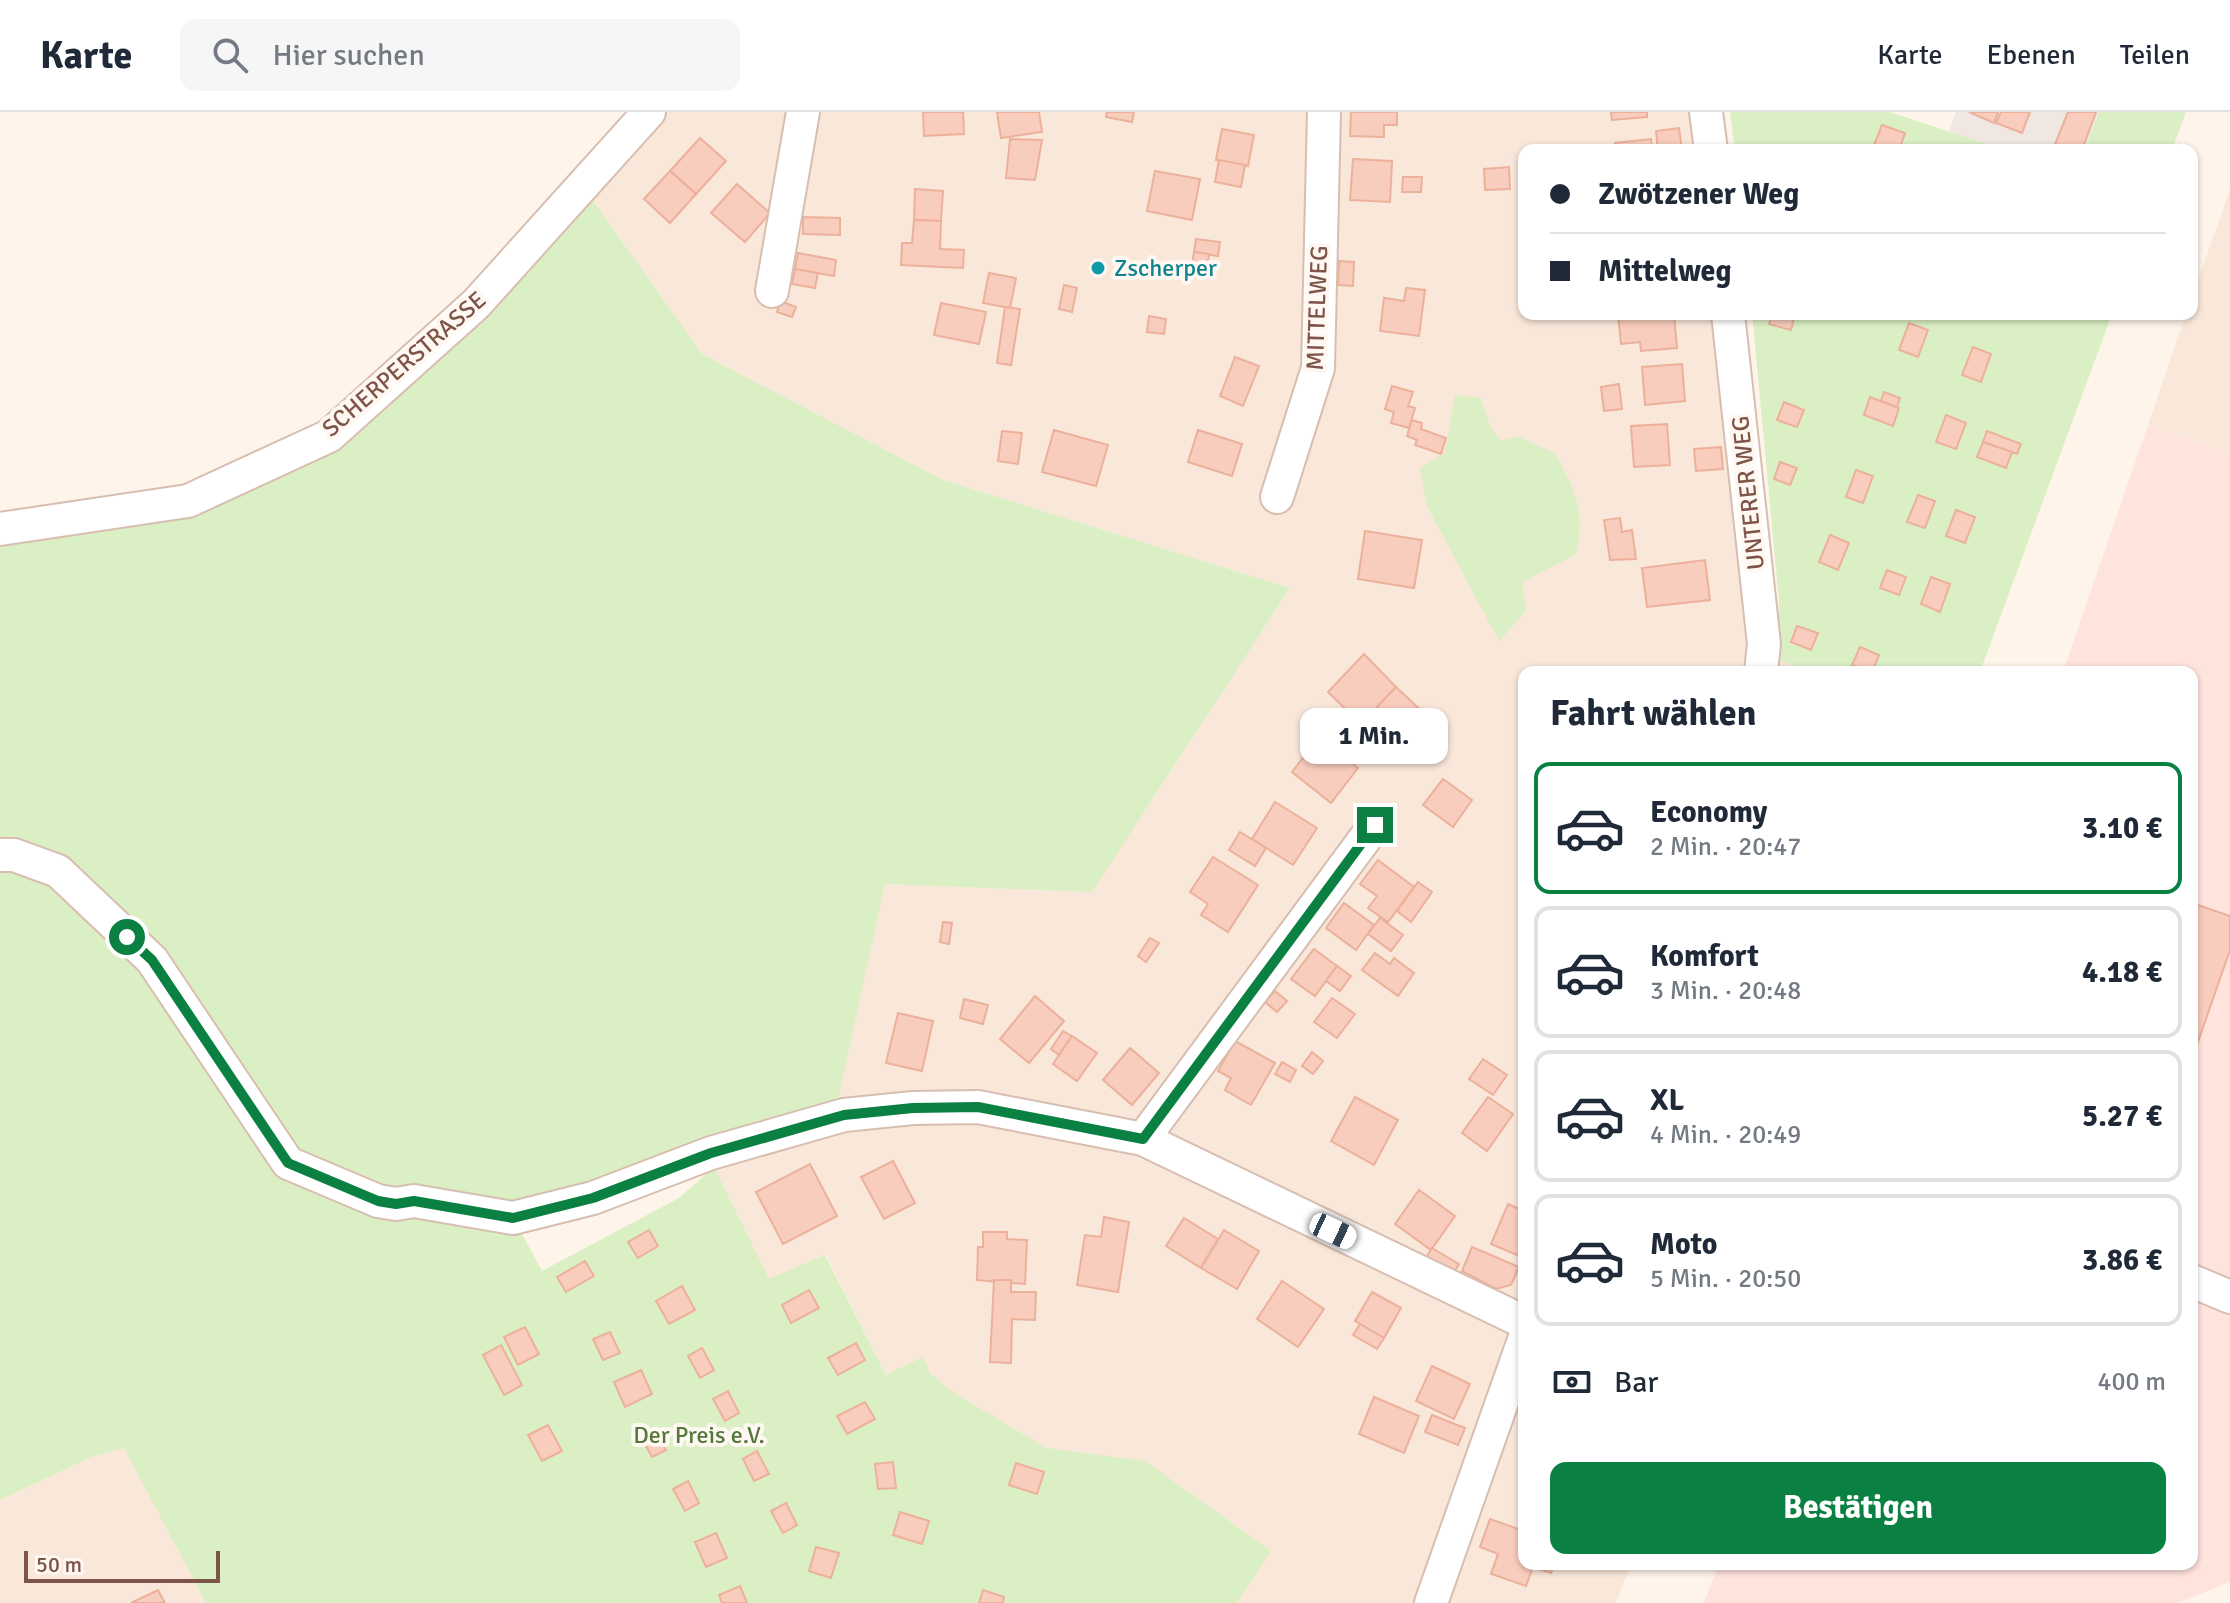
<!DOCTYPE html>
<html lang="de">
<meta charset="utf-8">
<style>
:root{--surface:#fff;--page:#f6f6f7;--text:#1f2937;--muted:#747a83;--line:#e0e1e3;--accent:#0b8043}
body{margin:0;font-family:Signika,sans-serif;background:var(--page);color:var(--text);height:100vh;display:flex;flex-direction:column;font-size:30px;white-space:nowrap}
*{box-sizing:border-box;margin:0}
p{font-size:26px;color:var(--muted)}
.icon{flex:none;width:44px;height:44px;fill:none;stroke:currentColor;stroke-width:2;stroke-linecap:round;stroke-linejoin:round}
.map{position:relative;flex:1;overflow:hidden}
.side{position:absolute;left:1518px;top:554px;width:680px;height:904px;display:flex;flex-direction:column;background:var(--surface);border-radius:16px;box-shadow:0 2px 6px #0004}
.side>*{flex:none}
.hud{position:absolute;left:1518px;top:32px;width:680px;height:176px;border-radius:16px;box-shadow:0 2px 6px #0004;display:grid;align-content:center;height:176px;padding:0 32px;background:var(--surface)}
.scale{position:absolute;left:24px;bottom:20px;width:196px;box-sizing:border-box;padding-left:8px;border:4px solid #7e5448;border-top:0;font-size:22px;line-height:28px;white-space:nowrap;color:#7e5448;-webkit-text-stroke:6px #fff8f2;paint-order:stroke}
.end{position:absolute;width:36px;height:36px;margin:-18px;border:10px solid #0b8043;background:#fff;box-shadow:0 0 0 4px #fff}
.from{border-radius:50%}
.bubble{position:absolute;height:56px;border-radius:16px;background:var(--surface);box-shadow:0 2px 6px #0004;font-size:26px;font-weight:700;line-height:56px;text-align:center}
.car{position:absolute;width:24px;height:48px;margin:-24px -12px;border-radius:10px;box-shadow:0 0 6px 2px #0007;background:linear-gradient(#fff 24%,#345 0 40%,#fff 0 76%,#345 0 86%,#fff 0)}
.hud b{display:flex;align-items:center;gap:28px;height:76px;font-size:30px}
.hud b+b{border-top:2px solid var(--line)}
.hud i{width:20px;height:20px;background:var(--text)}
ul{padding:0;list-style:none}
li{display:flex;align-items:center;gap:24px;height:132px;margin:0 16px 12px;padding:0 16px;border:4px solid var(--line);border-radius:16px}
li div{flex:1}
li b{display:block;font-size:30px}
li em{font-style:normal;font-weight:700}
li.on{border-color:var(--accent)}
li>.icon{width:72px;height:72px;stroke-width:1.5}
h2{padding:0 32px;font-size:36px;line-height:96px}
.pay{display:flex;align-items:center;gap:20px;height:88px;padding:0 32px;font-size:30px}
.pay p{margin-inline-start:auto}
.button{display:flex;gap:16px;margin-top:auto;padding:16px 32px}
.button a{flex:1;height:92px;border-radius:16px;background:var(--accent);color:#fff;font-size:32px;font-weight:700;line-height:92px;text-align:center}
header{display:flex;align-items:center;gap:48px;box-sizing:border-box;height:112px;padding:0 40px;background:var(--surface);border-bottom:2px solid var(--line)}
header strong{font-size:38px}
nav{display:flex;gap:44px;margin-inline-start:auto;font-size:28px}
.search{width:560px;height:72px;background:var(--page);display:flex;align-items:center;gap:20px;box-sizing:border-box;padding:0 28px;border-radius:16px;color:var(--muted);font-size:30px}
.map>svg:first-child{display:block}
</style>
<header>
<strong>Karte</strong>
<div class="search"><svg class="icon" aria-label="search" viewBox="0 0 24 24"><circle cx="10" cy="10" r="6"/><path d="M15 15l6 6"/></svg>Hier suchen</div>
<nav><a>Karte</a><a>Ebenen</a><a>Teilen</a></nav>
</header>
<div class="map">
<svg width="2230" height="1491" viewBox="0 0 2230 1491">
<rect width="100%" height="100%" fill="#fff4e9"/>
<g fill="#f9e7d9">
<path d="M649 0H1691L1696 38H1524V202H1715L1751 539 1814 560H1524V1452H1631L1616 1491H1047L969 1429 826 1143 769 1168 714 1055 836 996 885 772 1092 780 1290 476 943 368 702 242 582 73Z"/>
<path d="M2230 77V342L2148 313 2186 202H2192V186Z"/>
<path d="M124 1335 206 1491H0V1388L91 1345Z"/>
</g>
<path fill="#ffe3dd" d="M2148 313 2230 342V1470L2177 1491H1704L1719 1452H2192V560H2063Z"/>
<path fill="#f0e7e2" d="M1956 0H2099L2085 38H2004L1949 20Z"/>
<g fill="#dbefc4">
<path d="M1730 0H1890L2004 38H1735Z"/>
<path d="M2099 0H2186L2172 38H2085Z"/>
<path d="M582 73 702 242 943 368 1290 476 1092 780 885 772 836 997 521 1120 542 1159 679 1086 714 1055 769 1167 825 1143 886 1263 923 1245 930 1261 951 1279 1046 1336 1145 1349 1271 1439 1237 1491H206L124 1336 91 1345 0 1388V417L188 389 329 324Z"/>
<path d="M1752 202H2112L1980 560H1814L1777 548 1779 489Z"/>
<path d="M1455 283 1480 286 1492 318 1501 328 1519 325 1556 342C1575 381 1587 400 1575 443L1522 470 1526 499 1499 529 1427 394 1420 356 1445 341Z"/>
</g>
<g fill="#f8cdbd" stroke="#ecb09b" stroke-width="2">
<path d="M923 0H963L964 22 924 24Z"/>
<path d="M997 0H1039L1042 20 1001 26Z"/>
<path d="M1107 0H1134L1132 10 1106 5Z"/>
<path d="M1351 0H1397V13H1384V25L1350 24Z"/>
<path d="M1611 0H1647V5L1612 8Z"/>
<path d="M1969 0H1998L1994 11Z"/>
<path d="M2001 0H2030L2022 21 1996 11Z"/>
<path d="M2068 0H2096L2082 38 2055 32Z"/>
<path d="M1882 13 1905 21 1899 38H1872Z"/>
<path d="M1679 16 1682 38H1658L1656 19Z"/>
<path d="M1222 17 1254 23 1248 54 1216 48Z"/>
<path d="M700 26 726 49 696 82 670 59Z"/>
<path d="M1010 27 1042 28 1035 68 1006 66Z"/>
<path d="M1651 27 1652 38H1615V31Z"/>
<path d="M1353 47 1392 49 1390 90 1350 88Z"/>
<path d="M1219 48 1245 53 1241 75 1215 70Z"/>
<path d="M1509 55 1510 77 1485 78 1484 57Z"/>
<path d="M670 59 696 82 670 111 644 87Z"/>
<path d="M1155 59 1200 67 1192 108 1147 99Z"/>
<path d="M1403 65H1422L1421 80H1402Z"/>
<path d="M737 72 770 101 745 130 711 101Z"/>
<path d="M915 77 943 79 941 109 914 108Z"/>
<path d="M803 105 840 106V123L803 122Z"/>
<path d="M914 108 941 109 940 137 964 138 963 156 901 153 902 131H912Z"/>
<path d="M1196 127 1220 130 1218 144 1194 140Z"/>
<path d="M1194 140 1209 142 1207 161 1191 159Z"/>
<path d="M798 141 836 148 834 164 795 157Z"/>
<path d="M1339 149 1354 150 1353 174 1338 173Z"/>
<path d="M795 157 818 161 815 176 792 172Z"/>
<path d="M989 161 1016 166 1010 196 983 191Z"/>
<path d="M1064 173 1077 176 1072 200 1059 197Z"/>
<path d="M1406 176 1425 178 1419 224 1380 219 1384 186 1404 189Z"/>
<path d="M780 189 796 195 792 205 777 200Z"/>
<path d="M941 191 986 200 979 232 934 223Z"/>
<path d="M1005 195 1020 197 1011 253 997 251Z"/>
<path d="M1618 202H1644V206L1674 203 1677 236 1641 239 1640 230 1621 232Z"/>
<path d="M1772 202H1795L1791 218 1769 212Z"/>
<path d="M1149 204 1166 207 1164 222 1147 220Z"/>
<path d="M1909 211 1928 218 1918 245 1899 238Z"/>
<path d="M1973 235 1991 242 1981 270 1962 263Z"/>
<path d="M1235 245 1259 254 1243 294 1220 284Z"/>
<path d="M1682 252 1685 289 1645 293 1642 255Z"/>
<path d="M1619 272 1622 297 1604 299 1601 275Z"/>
<path d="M1392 274 1413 280 1408 294 1415 296 1409 316 1391 311 1394 300 1385 297Z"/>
<path d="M1884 280 1900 286 1897 295 1881 289Z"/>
<path d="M1870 285 1899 296 1893 314 1864 303Z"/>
<path d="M1784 290 1804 298 1797 315 1777 308Z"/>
<path d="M1946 303 1966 311 1956 337 1936 330Z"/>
<path d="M1412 308 1422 311 1421 317 1446 326 1441 342 1415 333 1417 328 1407 324Z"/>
<path d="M1667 312 1670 353 1634 355 1631 314Z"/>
<path d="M1054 318 1108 333 1096 374 1042 360Z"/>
<path d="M1198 318 1242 332 1232 364 1188 350Z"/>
<path d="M1002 319 1022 321 1018 352 998 349Z"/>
<path d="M1987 319 2021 332 2017 342 1983 330Z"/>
<path d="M1983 330 2012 340 2006 356 1977 345Z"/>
<path d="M1721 335 1723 357 1696 359 1694 337Z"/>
<path d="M1780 350 1797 356 1790 373 1774 367Z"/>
<path d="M1856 358 1873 364 1863 391 1846 385Z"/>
<path d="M1918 383 1935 389 1925 416 1907 410Z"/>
<path d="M1956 398 1975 405 1965 431 1946 424Z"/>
<path d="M1620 406 1622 420 1632 418 1636 447 1610 448 1604 408Z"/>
<path d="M1365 419 1422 428 1414 476 1358 467Z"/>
<path d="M1830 423 1849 431 1838 458 1819 450Z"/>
<path d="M1705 448 1710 488 1647 495 1642 456Z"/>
<path d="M1887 458 1906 465 1899 483 1880 476Z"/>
<path d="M1931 465 1950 472 1940 500 1921 492Z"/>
<path d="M1797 514 1818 521 1811 538 1791 530Z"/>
<path d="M1860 535 1879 543 1872 560 1852 553Z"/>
<path d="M1364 542 1396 575 1361 612 1328 580Z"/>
<path d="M1396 575 1429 606 1394 643 1361 612Z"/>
<path d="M1319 625 1358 656 1331 691 1292 660Z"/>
<path d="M1443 667 1472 688 1453 715 1423 693Z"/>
<path d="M1275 690 1317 716 1293 753 1252 727Z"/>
<path d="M1240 720 1266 736 1255 754 1229 738Z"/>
<path d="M1213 745 1258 773 1228 820 1201 803 1208 792 1190 780Z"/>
<path d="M1378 748 1414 775 1388 810 1368 796 1377 784 1360 772Z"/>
<path d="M1418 770 1432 780 1411 810 1397 799Z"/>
<path d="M1344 791 1374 813 1356 838 1326 816Z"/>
<path d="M2192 791 2230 804V838L2192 947Z"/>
<path d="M1380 806 1403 823 1391 839 1368 822Z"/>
<path d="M943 810 952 811 949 832 940 830Z"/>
<path d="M1150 826 1159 831 1146 850 1138 844Z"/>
<path d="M1314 837 1337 854 1315 884 1291 867Z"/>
<path d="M1375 841 1390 852 1394 846 1414 861 1398 884 1362 858Z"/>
<path d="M1337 854 1351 864 1340 879 1326 869Z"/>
<path d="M1275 879 1287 889 1277 900 1265 890Z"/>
<path d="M1035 884 1064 909 1029 951 1000 927Z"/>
<path d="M1332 886 1355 902 1337 926 1314 910Z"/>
<path d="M964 887 988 893 983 912 960 906Z"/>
<path d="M898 901 933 909 922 959 886 951Z"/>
<path d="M1063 919 1072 924 1059 943 1051 937Z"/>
<path d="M1072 924 1097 941 1077 969 1053 952Z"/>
<path d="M1235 929 1275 951 1251 993 1225 978 1231 966 1218 959Z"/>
<path d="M1130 936 1159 961 1132 993 1103 968Z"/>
<path d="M1312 940 1323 949 1313 962 1302 954Z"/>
<path d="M1483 947 1507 963 1493 983 1469 967Z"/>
<path d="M1282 950 1296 958 1290 970 1275 962Z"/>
<path d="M1355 985 1398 1008 1374 1053 1331 1029Z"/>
<path d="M1488 985 1513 1002 1487 1039 1462 1021Z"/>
<path d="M893 1049 915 1091 884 1107 861 1065Z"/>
<path d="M810 1052 837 1104 783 1132 756 1080Z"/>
<path d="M1419 1078 1455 1104 1431 1138 1395 1112Z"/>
<path d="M1508 1092 1524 1099V1146L1491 1132Z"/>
<path d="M1104 1105 1129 1110 1118 1180 1077 1173 1085 1123 1101 1125Z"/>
<path d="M1184 1106 1218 1127 1201 1156 1166 1134Z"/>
<path d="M649 1118 658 1134 638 1146 628 1130Z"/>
<path d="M1224 1118 1259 1139 1237 1177 1201 1156Z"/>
<path d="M983 1120H1007V1127L1027 1128 1025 1172 977 1168 978 1135H983Z"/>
<path d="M1472 1135 1519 1155 1511 1173 1496 1177 1462 1159Z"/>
<path d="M1432 1136 1459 1152 1451 1165 1424 1149Z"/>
<path d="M585 1149 594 1164 566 1180 557 1165Z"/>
<path d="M994 1168H1011V1180H1036L1035 1208 1012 1207 1011 1251 990 1250Z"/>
<path d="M1282 1169 1324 1197 1298 1235 1257 1207Z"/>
<path d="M682 1174 695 1198 669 1212 656 1189Z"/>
<path d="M809 1178 819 1196 791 1211 782 1193Z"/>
<path d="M1372 1180 1401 1196 1384 1226 1355 1209Z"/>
<path d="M1360 1212 1384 1226 1377 1237 1353 1223Z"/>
<path d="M525 1215 539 1242 518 1253 504 1225Z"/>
<path d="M610 1220 620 1241 603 1248 593 1227Z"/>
<path d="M856 1231 865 1248 838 1263 828 1246Z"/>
<path d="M501 1233 522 1273 504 1283 483 1243Z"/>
<path d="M702 1236 714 1258 700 1266 688 1244Z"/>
<path d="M1432 1254 1470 1272 1454 1307 1416 1289Z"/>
<path d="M641 1258 652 1282 625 1295 614 1270Z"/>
<path d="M728 1279 739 1301 725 1309 713 1287Z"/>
<path d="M1374 1285 1419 1304 1404 1341 1359 1322Z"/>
<path d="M865 1290 875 1307 847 1322 837 1304Z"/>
<path d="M1432 1303 1465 1316 1458 1333 1425 1320Z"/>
<path d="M548 1313 562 1339 542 1349 528 1323Z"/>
<path d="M655 1316 666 1338 652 1345 640 1323Z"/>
<path d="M757 1339 769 1362 754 1369 743 1347Z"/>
<path d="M893 1350 896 1376 878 1377 875 1352Z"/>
<path d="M1016 1351 1044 1360 1037 1382 1009 1373Z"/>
<path d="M688 1369 699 1391 685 1399 673 1377Z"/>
<path d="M786 1391 797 1413 783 1421 771 1399Z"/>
<path d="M900 1400 929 1409 922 1432 893 1423Z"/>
<path d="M1490 1407 1524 1419V1452H1554L1551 1461 1533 1455 1526 1474 1491 1462 1498 1442 1480 1435Z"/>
<path d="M716 1421 727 1446 706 1455 695 1430Z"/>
<path d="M816 1435 839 1441 831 1466 809 1459Z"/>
<path d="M740 1474 747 1491H722L719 1483Z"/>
<path d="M158 1478 165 1491H131Z"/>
<path d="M983 1478 1004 1485 1003 1491H979Z"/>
</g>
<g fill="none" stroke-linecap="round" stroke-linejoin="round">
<g stroke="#d8beb1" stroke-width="36">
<g id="minor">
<path d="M1706 0 1711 38"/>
<path d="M772 179 803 0"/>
<path d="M1728 202 1764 532 1761 560"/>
<path d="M1277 385 1318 256 1324 0"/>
<path d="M0 417 188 389 329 324 476 192 649 0"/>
<path d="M0 743H14L58 759 152 848 288 1051 378 1089 396 1092 414 1089 513 1106 593 1086 711 1041 844 1003 913 996 978 995 1143 1027 1524 1210"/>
<path d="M1143 1027 1375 713"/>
<path d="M2192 1169 2230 1185"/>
<path d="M1431 1491 1524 1228"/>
</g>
</g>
<use href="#minor" stroke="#fff" stroke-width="32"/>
</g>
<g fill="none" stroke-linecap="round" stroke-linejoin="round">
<path stroke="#0b8043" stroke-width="10" d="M127 825 152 848 288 1051 378 1089 396 1092 414 1089 513 1106 593 1086 711 1041 844 1003 913 996 978 995 1143 1027 1375 713"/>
</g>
<circle fill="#0f9aa8" stroke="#fff8f2" stroke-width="3" cx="1098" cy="156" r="8"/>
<g text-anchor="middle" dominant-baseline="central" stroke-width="8" stroke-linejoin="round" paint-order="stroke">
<g font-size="24" fill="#0d838f" stroke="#fff8f2" text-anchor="start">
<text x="1114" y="156">Zscherper</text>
</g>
<g font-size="24" fill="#7e5448" stroke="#fff8f2">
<text transform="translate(1317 196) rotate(-88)">MITTELWEG</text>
<text transform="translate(404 252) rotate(-41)">SCHERPERSTRASSE</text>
<text transform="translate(1748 381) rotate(-96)">UNTERER WEG</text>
</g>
<g font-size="24" fill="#537839" stroke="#fff8f2">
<text x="699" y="1323">Der Preis e.V.</text>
</g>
</g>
</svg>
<div class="scale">50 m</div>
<i class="end from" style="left:127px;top:825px"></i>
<i class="end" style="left:1375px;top:713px"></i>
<div class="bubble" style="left:1300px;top:596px;width:148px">1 Min.</div>
<i class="car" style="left:1333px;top:1119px;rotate:115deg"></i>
<div class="hud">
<b><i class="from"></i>Zwötzener Weg</b>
<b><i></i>Mittelweg</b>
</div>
<section class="side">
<h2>Fahrt wählen</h2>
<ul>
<li class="on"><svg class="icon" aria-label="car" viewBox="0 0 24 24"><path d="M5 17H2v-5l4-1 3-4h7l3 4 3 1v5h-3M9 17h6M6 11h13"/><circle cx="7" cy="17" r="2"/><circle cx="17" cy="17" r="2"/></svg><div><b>Economy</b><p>2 Min. · 20:47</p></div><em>3.10 €</em></li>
<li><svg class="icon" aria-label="car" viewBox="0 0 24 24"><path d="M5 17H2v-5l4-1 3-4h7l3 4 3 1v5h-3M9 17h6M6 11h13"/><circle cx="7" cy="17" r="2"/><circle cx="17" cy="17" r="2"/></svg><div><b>Komfort</b><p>3 Min. · 20:48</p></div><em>4.18 €</em></li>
<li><svg class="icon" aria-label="car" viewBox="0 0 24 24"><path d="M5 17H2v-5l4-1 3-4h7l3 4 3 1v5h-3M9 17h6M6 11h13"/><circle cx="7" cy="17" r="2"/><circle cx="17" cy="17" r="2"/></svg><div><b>XL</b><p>4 Min. · 20:49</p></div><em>5.27 €</em></li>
<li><svg class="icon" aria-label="car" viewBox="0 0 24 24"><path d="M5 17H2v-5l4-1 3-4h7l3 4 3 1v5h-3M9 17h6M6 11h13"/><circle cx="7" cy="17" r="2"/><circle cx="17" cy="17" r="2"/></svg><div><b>Moto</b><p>5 Min. · 20:50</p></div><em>3.86 €</em></li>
</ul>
<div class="pay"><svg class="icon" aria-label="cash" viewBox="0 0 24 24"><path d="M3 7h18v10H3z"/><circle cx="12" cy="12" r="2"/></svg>Bar<p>400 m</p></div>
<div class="button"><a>Bestätigen</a></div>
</section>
</div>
